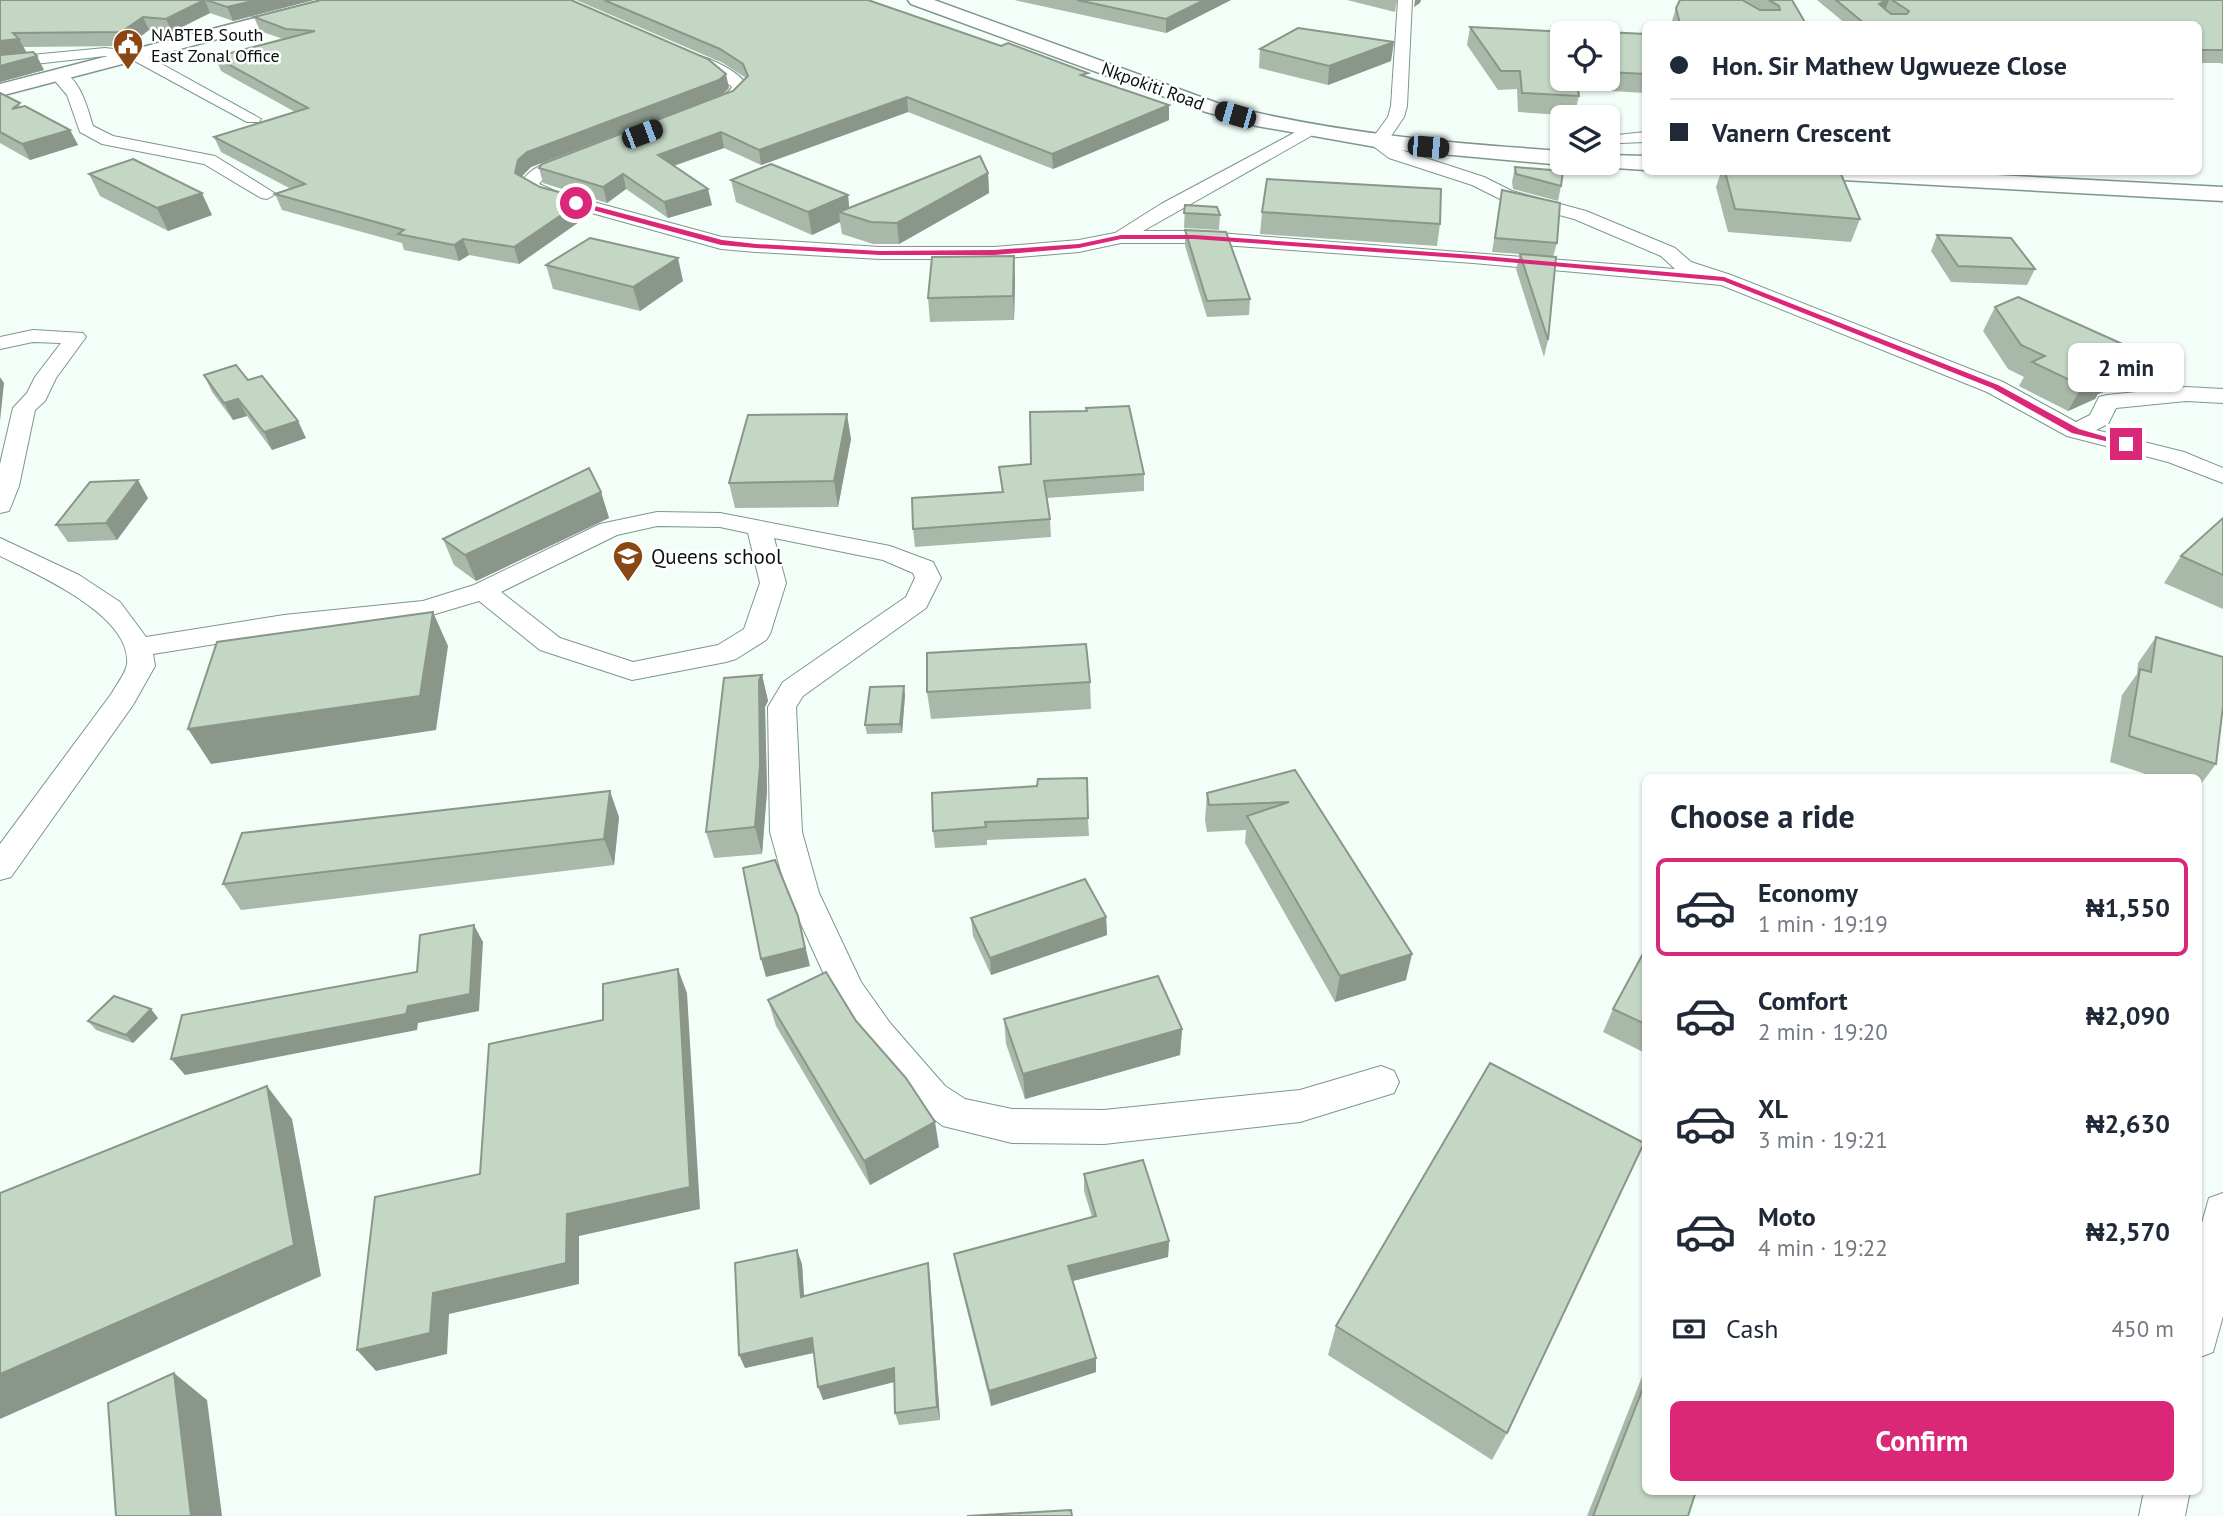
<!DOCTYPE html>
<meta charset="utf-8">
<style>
:root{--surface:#fff;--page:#f6f6f7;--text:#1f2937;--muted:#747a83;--line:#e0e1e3;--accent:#db2777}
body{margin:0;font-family:"PT Sans",sans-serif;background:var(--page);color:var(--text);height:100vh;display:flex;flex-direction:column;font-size:26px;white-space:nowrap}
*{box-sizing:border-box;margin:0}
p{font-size:23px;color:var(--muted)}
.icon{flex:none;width:38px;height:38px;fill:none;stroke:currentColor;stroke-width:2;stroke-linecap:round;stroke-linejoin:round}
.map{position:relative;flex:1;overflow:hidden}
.details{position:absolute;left:1642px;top:774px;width:560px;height:721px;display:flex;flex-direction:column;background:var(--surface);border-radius:10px;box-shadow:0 2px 5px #0004}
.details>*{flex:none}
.banner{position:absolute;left:1642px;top:21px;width:560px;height:154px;border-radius:10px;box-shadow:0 2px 5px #0004;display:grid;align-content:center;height:154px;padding:0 28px;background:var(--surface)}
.controls{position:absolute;left:1550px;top:21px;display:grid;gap:14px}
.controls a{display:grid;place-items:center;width:70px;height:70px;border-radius:10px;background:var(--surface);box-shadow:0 2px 5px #0004;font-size:35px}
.end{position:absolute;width:32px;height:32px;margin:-16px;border:9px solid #db2777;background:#fff;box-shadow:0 0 0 4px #fff}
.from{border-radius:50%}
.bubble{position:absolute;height:49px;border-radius:10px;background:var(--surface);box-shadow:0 2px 5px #0004;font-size:23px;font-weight:600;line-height:49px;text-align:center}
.car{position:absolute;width:21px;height:42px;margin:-21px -10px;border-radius:9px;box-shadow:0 0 5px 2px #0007;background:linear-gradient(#222 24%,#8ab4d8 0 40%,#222 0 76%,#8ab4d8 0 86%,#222 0)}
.banner b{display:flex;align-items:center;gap:24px;height:66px;font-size:26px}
.banner b+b{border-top:2px solid var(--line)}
.banner i{width:18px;height:18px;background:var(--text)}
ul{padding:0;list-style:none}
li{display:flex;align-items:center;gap:21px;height:98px;margin:0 14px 10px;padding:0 14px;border:4px solid transparent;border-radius:10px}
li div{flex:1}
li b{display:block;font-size:26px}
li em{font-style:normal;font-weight:600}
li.active{border-color:var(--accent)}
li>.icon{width:63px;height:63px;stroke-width:1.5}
h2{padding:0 28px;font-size:32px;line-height:84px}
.pay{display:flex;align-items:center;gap:18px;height:77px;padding:0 28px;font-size:26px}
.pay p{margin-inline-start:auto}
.primary-button{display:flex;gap:14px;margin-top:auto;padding:14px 28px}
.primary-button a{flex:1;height:80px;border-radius:10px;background:var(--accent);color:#fff;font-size:28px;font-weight:600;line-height:80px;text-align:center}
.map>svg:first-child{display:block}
</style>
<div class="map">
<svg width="2223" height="1516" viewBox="0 0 2223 1516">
<rect width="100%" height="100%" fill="#f3fef9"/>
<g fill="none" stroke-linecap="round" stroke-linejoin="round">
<g stroke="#7d978c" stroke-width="2">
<g id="street">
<path d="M1398 0H1412L1407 106 1404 117 1387 142 1401 150 1484 177 1512 191 1586 211 1675 248 1691 262 1731 275 2003 382 2076 422 2090 415 2099 397 2107 395 2186 387 2223 389V403L2186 401 2116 408 2108 424 2096 430 2184 452 2223 468V483L2168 462 2067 436 1987 392 1721 285 1473 263 1194 243H1121L1079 252 994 259H880L756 252 721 249 545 200 521 186C525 166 559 158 577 154L583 155 586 159 583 163 545 177 539 184 557 192 722 237 880 247H994L1079 240 1115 233 1161 204 1305 127 1313 132 1311 136 1143 231H1194L1675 269 1661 256 1574 219 1500 199 1472 185 1389 158 1369 143 1388 117 1391 106Z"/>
<path d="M105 48 140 52 261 119 259 122H247L131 59 105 56 0 68V58Z"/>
<path d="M692 54C708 57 746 73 748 90 738 102 722 114 706 110L704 107C712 98 726 98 732 87L712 71 687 61 685 58 687 55Z"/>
<path d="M58 70C80 76 87 107 93 126L113 136 215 156 276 194 267 199 261 198 204 164 102 144 80 132 67 95 50 75Z"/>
<path d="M1645 132V142L1621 143 1608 147V136Z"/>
<path d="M33 330 83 333 86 337 56 378 45 401 35 410 19 486 9 511 0 513V464L13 408 27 393 35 377 61 343 33 342 0 349V337Z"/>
<path d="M657 512 720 513 890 546 933 562 941 578 926 608 803 696 796 707 802 832 819 893 861 982 890 1023 945 1086 965 1099 1012 1109 1104 1110 1300 1090 1381 1066 1394 1071 1399 1082 1394 1093 1300 1122 1104 1144 1012 1143 943 1126 919 1108 864 1045 836 1001 787 893 770 832 768 707 783 682 906 597 915 578 913 573 883 560 774 538 786 583 770 634 766 640 736 659 726 662 632 680 540 650 479 601 425 617 284 633 153 654 155 666 133 705 11 877 0 880V844L112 693C116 685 126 673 127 664 132 615 36 574 0 556V538L79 575 120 602 146 637 284 615 423 601 474 585 600 524ZM657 526 720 527 748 533 760 583 744 629 718 645 633 662 560 638 501 592 617 535Z"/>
<path d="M2223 1193V1316L2213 1352 2198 1358V1237L2209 1198Z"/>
<path d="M2144 1491H2190L2185 1516H2139Z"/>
</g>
</g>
<g stroke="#7d978c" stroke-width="3">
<g id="secondary">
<path d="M324 0H354L351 4 0 96V84Z"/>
<path d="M908 0H934L1220 104C1333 133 1447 143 1563 151V163H1571L1563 165 1518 161 1387 149 1257 126 1206 112 911 4Z"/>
<path d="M1608 155 1645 156V170L1600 167 1597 163H1608Z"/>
<path d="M1814 172H1939L2223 187V201L1825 179 1817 177Z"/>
</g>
</g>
<use href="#street" fill="#fff" fill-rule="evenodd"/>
<use href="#secondary" fill="#fff" fill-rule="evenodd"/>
</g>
<g fill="#a9b9a9" fill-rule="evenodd">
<path d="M0 0H314L233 21 210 13 172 32 149 30 128 46 23 47 26 53 44 70 0 82Z"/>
<path d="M576 0H868L1088 77 1169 120 1053 169 908 112 761 165 724 148 674 166 712 205 668 218 626 189 607 203 543 183 539 168 733 91 746 78 723 63Z"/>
<path d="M1014 0H1231L1166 33Z"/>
<path d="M1347 0H1397L1395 12Z"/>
<path d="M1680 0H1792L1806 24H1671L1676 8Z"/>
<path d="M1817 0H2223V64L2220 63H2198V24H1846Z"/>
<path d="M254 17 729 88 722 95 531 167 523 175 522 177 589 215 519 264 469 255 459 261 404 250 402 243 282 210 275 194 291 189 221 152 214 137 295 112 221 71 215 57 283 39 260 31Z"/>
<path d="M1470 27 1585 33V31L1645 34V93L1578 89 1579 96 1574 116 1518 112 1517 89 1498 90 1467 45ZM1608 33V79H1563Z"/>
<path d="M1260 49 1391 61 1328 85 1259 68Z"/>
<path d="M0 93 22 107 70 130 78 145 30 160 0 143Z"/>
<path d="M1515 167 1561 186 1558 201 1513 189 1512 182Z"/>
<path d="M1721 172H1812L1860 219 1851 242 1728 232 1716 187Z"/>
<path d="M988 173 989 193 899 244H873L842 234 840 222 812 235 736 202 731 180 848 195 849 208Z"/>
<path d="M89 174 212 215 168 231 100 196Z"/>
<path d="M1502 190 1557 243 1553 257 1548 340 1544 357 1516 269 1520 254 1492 252Z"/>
<path d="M1185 205 1220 215 1219 230 1184 228Z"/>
<path d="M1262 212 1440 224 1437 246 1260 234Z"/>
<path d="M1185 230 1250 299 1249 315 1207 317 1185 246Z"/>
<path d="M1937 235 2035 269 2027 285 1951 282 1931 251Z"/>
<path d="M546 265 683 281 640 311 553 289Z"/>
<path d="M1015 280 1014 320 930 322 928 298Z"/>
<path d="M1995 307 2149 356 2135 381 2098 394 2095 399 2068 411 2019 386 2024 377 2008 369 1983 331Z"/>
<path d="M204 375 306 438 272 450 247 416 233 420 212 392Z"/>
<path d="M851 439 838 507 735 508 729 483Z"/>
<path d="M999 467 1144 474V491L1047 498 1050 519 1051 537 915 547 913 529 1002 492Z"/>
<path d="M601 492 609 518 476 581 454 565 443 539Z"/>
<path d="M148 498 117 540 68 542 56 525Z"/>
<path d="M2223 518V609L2164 583 2181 556Z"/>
<path d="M2156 637 2216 764 2198 788V777H2154L2110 762 2122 695 2137 674 2138 663Z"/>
<path d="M762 675 768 701 765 707 767 791 762 854 714 858 706 832Z"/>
<path d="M1090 682 1091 709 931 719 927 692Z"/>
<path d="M905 695 902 733 867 734 865 725Z"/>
<path d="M1295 770 1406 980 1335 1002 1245 843 1246 830 1207 832 1205 820 1207 793Z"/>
<path d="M932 793 1088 818 1089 836 987 840V845L935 848 933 831Z"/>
<path d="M619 817 614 865 241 910 223 884Z"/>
<path d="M1106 917 1107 935 991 975 973 936 971 918Z"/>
<path d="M1645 950V1053L1603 1032 1613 1009Z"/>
<path d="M768 1000 856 1021 939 1147 870 1185 776 1026Z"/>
<path d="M158 1018 133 1043 96 1030 88 1021Z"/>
<path d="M1004 1019 1182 1029 1180 1055 1025 1099 1006 1044Z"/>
<path d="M1084 1174 1169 1241 1168 1257 1072 1281 1096 1358V1372L991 1406 957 1270 954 1254 1092 1217 1084 1191Z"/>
<path d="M928 1263 930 1277 940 1420 899 1425 895 1413 894 1382 823 1400 814 1353 745 1368 802 1264 804 1296Z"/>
<path d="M1336 1326 1507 1433 1492 1460 1328 1355Z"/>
<path d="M1645 1369V1491L1688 1516H1587Z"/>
</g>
<g fill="#899689">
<path d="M204 0H205L210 13 172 32 166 19Z"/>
<path d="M257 0H314L233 21 227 7Z"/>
<path d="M1204 0H1231L1166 33V19Z"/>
<path d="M1415 0H1421L1420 3 1414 7Z"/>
<path d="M1887 0H1889L1885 11 1879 4Z"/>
<path d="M143 17 149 30 128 46 121 32Z"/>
<path d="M19 39 27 53 0 56V41Z"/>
<path d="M1394 42 1391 61 1328 85 1329 66Z"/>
<path d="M37 56 44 70 0 82V66Z"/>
<path d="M726 74 729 88 722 95 531 167 523 175 520 188 515 173 518 160 527 152Z"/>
<path d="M907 97 908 112 761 165 759 150Z"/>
<path d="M1169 105V120L1053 169 1052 154Z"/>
<path d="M70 130 78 145 30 160 22 144Z"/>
<path d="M721 132 724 148 661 170 658 155Z"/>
<path d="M988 173 989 193 899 244 897 223Z"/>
<path d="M623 174 626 189 607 203 603 187Z"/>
<path d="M708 189 712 205 668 218 664 202Z"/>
<path d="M202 193 212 215 168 231 157 208Z"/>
<path d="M848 195 850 216 839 212 840 222 812 235 808 212Z"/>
<path d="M585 199 589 215 519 264 514 247Z"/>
<path d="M463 239 469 255 459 261 454 245Z"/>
<path d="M1014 256 1015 280 1014 320 1013 296Z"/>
<path d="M678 258 683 281 640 311 633 287Z"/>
<path d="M2149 356 2135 381 2098 394 2095 399 2068 411 2082 386 2112 370Z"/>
<path d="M0 377 4 383 0 421Z"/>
<path d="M238 399 247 416 233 420 224 403Z"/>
<path d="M847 414 851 439 838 507 834 481Z"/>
<path d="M298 421 306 438 272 450 264 432Z"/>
<path d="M138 480 148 498 117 540 106 523Z"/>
<path d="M601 492 609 518 476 581 465 555Z"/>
<path d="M433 612 448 646 436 730 211 764 188 729Z"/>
<path d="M762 675 768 701 765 707 767 791 762 854 755 827 759 680Z"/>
<path d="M904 686 905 695 902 733 900 724Z"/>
<path d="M610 791 619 817 614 865 604 839Z"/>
<path d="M798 916 810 966 766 977 761 959Z"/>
<path d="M1106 917 1107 935 991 975 990 958Z"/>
<path d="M474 925 483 942 479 1011 418 1023 417 1030 185 1075 171 1059 408 1006Z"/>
<path d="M1412 954 1406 980 1335 1002 1340 976Z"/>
<path d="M678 969 687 993 700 1209 579 1236V1284L449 1314 447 1354 376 1371 357 1350 433 1293 567 1214Z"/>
<path d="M151 1009 158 1018 133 1043 126 1035Z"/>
<path d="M1182 1029 1180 1055 1025 1099 1023 1074Z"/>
<path d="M267 1086 292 1119 321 1276 0 1419V1374Z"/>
<path d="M935 1122 939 1147 870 1185 864 1161Z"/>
<path d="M1169 1241 1168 1257 1069 1282 1068 1266Z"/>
<path d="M797 1250 802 1264 805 1311 801 1297Z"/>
<path d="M928 1263 930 1277 940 1420 937 1407Z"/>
<path d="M812 1338 817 1352 745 1368 739 1355Z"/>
<path d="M1096 1358V1372L991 1406 989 1391Z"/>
<path d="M894 1368 898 1381 823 1400 818 1387Z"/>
<path d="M174 1373 207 1400 222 1516H191Z"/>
</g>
<g fill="#c4d7c4" stroke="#899689" stroke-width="2">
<path d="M0 0H204L166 19 143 17 121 32 13 33 19 39 0 41Z"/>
<path d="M206 0H257L227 7Z"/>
<path d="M321 0H571L708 59 726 74 719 80 527 152 518 160 515 173 540 187 585 199 514 247 463 239 454 245 398 234 404 230 275 194 305 184 214 137 308 108 215 57 315 31 286 29 254 17Z"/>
<path d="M604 0H868L1001 46 1008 43 1088 73 1081 75 1169 105 1052 154 907 97 759 150 721 132 658 155 708 189 664 202 623 174 603 187 539 168 542 164 733 91 748 76 743 64 720 49Z"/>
<path d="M1077 0H1204L1166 19Z"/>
<path d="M1680 0H1742L1760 10H1780L1779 6 1769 0H1792L1806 24H1680L1676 8Z"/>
<path d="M1836 0H1887L1879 4 1891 14H1907L1909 11 1892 0H2223V50H2198V24H1865Z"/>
<path d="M1470 27 1588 33 1585 31 1645 34V74L1608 72V33H1563V79H1576L1579 96 1522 93 1520 71H1501Z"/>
<path d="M1298 28 1394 42 1329 66 1260 49Z"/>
<path d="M33 52 37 56 0 66V55Z"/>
<path d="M0 93 20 103 12 109 25 106 70 130 22 144 0 132Z"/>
<path d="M980 156 988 173 897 223 871 222 839 212Z"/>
<path d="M133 159 202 193 157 208 89 174Z"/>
<path d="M771 164 848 195 808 212 731 180Z"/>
<path d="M1515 167 1563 171 1561 186 1516 174Z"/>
<path d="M1725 172H1812L1841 174 1860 219 1735 209Z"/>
<path d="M1267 179 1441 189 1440 224 1262 212Z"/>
<path d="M1502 190 1560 203 1557 243 1495 238Z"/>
<path d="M1185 205 1217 207 1220 215 1184 213Z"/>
<path d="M1185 230 1226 232 1250 299 1207 301Z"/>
<path d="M1937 235 2011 238 2035 269 1958 266Z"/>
<path d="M590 238 678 258 633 287 546 265Z"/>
<path d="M1520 254 1556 257 1548 340Z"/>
<path d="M1014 256 1013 296 928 298 932 257Z"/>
<path d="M2018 297 2149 356 2112 370 2109 374 2082 386 2032 362 2045 356 2021 345 1995 307Z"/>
<path d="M236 365 248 380 262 376 298 421 264 432 238 399 224 403 204 375Z"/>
<path d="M1129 406 1144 474 1044 481 1050 519 913 529 912 498 1003 492 999 467 1031 464 1030 412 1087 411 1086 408Z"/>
<path d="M847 414 834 481 729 483 748 415Z"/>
<path d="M589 468 601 492 465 555 443 539Z"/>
<path d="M138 480 106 523 56 525 90 482Z"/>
<path d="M2223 518V575L2181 556Z"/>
<path d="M433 612 420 696 188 729 217 642Z"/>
<path d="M2156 637 2223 657V706L2216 764 2129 736 2140 669 2151 672Z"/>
<path d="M1086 644 1090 682 927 692V653Z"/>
<path d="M762 675 759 680 760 765 755 827 706 832 724 678Z"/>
<path d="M904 686 900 724 865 725 870 687Z"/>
<path d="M1295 770 1412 954 1340 976 1247 816 1289 802 1209 805 1207 793Z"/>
<path d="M1087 778 1088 818 985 822 986 827 933 831 932 793 1037 786 1038 779Z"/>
<path d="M610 791 604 839 223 884 242 833Z"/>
<path d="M775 860 798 916 805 948 761 959 743 868Z"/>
<path d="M1085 879 1106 917 990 958 971 918Z"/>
<path d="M474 925 470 994 408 1006 406 1014 171 1059 182 1015 417 972 420 935Z"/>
<path d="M1645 950V1024L1613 1009Z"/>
<path d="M678 969 690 1187 567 1214 566 1263 433 1293 430 1333 357 1350 375 1197 480 1174 489 1044 603 1020V984Z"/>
<path d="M826 972 856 1021 906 1078 935 1122 864 1161 768 1000Z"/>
<path d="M1158 976 1182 1029 1023 1074 1004 1019Z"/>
<path d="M114 996 151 1009 126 1035 88 1021Z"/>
<path d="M1490 1063 1644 1143 1507 1433 1336 1326Z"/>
<path d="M267 1086 294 1245 0 1374V1193Z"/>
<path d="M1143 1160 1169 1241 1068 1266 1096 1358 989 1391 954 1254 1096 1216 1084 1174Z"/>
<path d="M797 1250 801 1297 928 1263 937 1407 895 1413 894 1368 818 1387 812 1338 739 1355 735 1263Z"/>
<path d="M174 1373 191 1516H116L108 1403Z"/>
<path d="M1645 1383V1491H1696L1688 1516H1593Z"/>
<path d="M1071 1510 1072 1516H967Z"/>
</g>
<path fill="#db2777" d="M576 201 722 240 756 244 880 251 994 250 1079 244 1121 235H1194L1473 255 1724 277 1998 385 2079 429 2130 444 2126 446 2072 433 1992 388 1723 281 1473 259 1194 239H1121L1079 248 994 255H880L756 248 721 245 574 205Z"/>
<defs>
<g id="civic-pin" transform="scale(1.575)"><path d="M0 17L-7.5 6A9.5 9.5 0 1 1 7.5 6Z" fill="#884713" stroke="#fff"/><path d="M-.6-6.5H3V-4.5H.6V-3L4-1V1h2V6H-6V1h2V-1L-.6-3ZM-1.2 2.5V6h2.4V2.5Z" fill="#fff"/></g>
<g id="school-pin" transform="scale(1.575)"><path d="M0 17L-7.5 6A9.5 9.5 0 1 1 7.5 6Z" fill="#884713" stroke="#fff"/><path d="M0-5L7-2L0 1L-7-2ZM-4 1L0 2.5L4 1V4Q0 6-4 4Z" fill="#fff"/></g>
</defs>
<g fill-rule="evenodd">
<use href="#civic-pin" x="128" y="44"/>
<use href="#school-pin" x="628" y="556"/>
</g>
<g text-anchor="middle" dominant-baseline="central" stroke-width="5" stroke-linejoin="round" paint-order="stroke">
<g font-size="18" fill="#09120f" stroke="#fff" text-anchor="start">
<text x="151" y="34">NABTEB South<tspan x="151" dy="21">East Zonal Office</tspan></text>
</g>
<g font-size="18" fill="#09120f" stroke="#fff">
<text transform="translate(1153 86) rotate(20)">Nkpokiti Road</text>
</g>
<g font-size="21" fill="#09120f" stroke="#fff" text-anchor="start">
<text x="651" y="556">Queens school</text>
</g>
</g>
</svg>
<div class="controls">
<a><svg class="icon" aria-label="locate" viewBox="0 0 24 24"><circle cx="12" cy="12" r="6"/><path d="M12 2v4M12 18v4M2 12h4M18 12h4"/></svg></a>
<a><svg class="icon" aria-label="layers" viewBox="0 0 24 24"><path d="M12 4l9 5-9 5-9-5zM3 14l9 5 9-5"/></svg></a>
</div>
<i class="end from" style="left:576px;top:203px"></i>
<i class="end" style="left:2126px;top:444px"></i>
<div class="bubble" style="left:2068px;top:343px;width:116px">2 min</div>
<i class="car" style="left:1235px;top:115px;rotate:286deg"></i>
<i class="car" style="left:642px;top:134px;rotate:69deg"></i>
<i class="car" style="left:1428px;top:147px;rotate:95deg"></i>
<div class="banner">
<b><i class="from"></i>Hon. Sir Mathew Ugwueze Close</b>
<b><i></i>Vanern Crescent</b>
</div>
<section class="details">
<h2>Choose a ride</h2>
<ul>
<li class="active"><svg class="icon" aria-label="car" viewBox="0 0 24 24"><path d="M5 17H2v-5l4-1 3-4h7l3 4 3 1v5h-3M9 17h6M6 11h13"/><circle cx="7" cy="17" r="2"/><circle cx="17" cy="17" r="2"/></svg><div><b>Economy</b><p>1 min · 19:19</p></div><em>₦1,550</em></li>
<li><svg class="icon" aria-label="car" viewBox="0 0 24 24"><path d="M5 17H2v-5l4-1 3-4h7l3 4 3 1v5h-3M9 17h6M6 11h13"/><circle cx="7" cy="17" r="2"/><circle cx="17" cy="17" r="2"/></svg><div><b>Comfort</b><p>2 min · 19:20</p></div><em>₦2,090</em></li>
<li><svg class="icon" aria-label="car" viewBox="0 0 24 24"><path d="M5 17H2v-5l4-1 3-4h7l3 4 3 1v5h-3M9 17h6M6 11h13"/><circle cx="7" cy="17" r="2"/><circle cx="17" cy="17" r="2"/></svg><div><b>XL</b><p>3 min · 19:21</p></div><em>₦2,630</em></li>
<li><svg class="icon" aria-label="car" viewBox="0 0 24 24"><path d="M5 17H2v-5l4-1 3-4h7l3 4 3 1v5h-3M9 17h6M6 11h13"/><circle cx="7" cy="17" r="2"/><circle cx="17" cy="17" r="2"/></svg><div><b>Moto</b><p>4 min · 19:22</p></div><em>₦2,570</em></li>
</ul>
<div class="pay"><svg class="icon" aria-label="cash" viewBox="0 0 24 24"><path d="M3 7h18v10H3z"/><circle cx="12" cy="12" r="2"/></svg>Cash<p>450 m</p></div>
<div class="primary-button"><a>Confirm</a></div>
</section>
</div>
